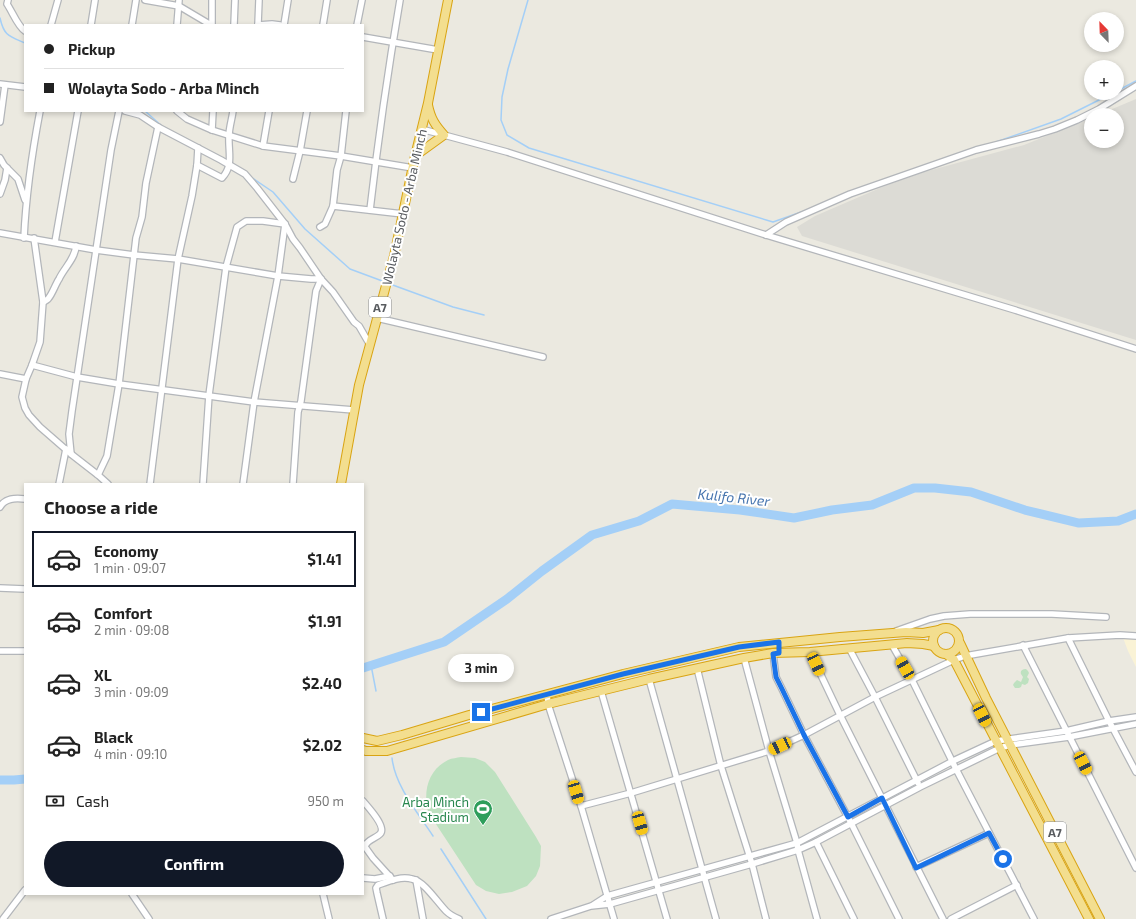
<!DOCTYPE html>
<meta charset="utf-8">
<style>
:root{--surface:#fff;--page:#f6f6f6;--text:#222;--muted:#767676;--line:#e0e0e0;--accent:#111827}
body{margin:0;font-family:"Exo 2",sans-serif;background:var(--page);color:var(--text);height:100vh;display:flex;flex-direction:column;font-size:15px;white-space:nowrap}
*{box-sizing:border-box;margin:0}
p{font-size:13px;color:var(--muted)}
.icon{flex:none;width:22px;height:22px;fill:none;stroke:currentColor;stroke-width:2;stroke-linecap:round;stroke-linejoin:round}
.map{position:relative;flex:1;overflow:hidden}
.drawer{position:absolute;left:24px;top:483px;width:340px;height:412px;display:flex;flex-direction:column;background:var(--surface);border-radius:0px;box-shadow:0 2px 6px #0003}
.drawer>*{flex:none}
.banner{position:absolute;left:24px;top:24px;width:340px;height:88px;border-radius:0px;box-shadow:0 2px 6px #0003;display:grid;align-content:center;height:88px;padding:0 20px;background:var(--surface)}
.needle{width:26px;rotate:337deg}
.buttons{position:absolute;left:1084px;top:12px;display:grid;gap:8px}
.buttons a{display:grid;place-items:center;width:40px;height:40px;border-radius:50%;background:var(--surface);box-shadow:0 2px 6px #0003;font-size:20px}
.end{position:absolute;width:18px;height:18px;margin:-9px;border:5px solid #1a73e8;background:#fff;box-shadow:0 0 0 2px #fff}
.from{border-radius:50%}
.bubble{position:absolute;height:28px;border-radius:14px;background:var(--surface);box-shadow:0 2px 6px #0003;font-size:13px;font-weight:700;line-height:28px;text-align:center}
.car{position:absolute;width:12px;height:24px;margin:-12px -6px;border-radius:5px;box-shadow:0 0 3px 1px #0007;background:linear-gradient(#f5c518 24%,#345 0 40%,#f5c518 0 76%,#345 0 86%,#f5c518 0)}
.banner b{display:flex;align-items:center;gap:14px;height:38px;font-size:15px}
.banner b+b{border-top:1px solid var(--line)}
.banner i{width:10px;height:10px;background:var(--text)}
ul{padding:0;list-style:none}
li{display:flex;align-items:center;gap:12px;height:56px;margin:0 8px 6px;padding:0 12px;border:2px solid transparent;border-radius:0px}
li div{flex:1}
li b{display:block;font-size:15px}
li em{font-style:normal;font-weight:700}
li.current{border-color:var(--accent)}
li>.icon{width:36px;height:36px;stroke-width:1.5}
h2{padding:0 20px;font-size:18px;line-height:48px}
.pay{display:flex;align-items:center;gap:10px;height:44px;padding:0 20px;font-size:15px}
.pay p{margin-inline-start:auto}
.primary-button{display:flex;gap:8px;margin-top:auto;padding:8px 20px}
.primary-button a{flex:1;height:46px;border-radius:24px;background:var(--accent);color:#fff;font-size:16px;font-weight:700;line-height:46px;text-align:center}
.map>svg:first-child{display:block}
</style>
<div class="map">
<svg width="1136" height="919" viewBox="0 0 1136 919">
<rect width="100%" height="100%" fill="#ebe9e0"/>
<path fill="#faf3d6" d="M1122 635H1136V667L1128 651Z"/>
<path fill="#dcdbd5" d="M1136 99V340L802 236 797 227 815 216 887 185 924 172 1024 145 1091 118V141H1117V115H1098Z"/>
<g fill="#bee1c0">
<path d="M1026 669 1028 671 1029 673 1027 677 1029 679 1028 683 1025 685 1022 684 1021 687 1019 688H1015L1013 685 1014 683 1017 680 1021 682 1023 677 1021 674C1020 671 1022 669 1026 669Z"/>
<path d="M461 757 475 758 485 762 495 772 536 837 541 846 540 866 536 876 527 886 512 892 499 894 486 891 476 885 428 812C423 791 428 770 448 760 452 758 457 758 461 757Z"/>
</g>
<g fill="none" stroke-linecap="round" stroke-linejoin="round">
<g stroke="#a4cff7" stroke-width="1.5">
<path d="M528 0 508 69 502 97 501 120 507 135 529 148 773 222 807 210"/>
<path d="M0 18C4 36 9 36 25 43"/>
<path d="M1117 91 1136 81"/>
<path d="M145 111 163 127"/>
<path d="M996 142 1061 119 1113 93"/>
<path d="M251 177 273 192 305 229 350 269 385 282"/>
<path d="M390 284 453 307 484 315"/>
<path d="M371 665 376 691"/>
<path d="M392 758C395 786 418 813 433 836"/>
<path d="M441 849 486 919"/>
</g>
<g stroke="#a4cff7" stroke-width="9">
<path d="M363 668 444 642 507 599 542 571 592 535 639 521 672 504 740 510 794 518 832 510 872 505 914 488H935L971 492 1025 510 1079 523 1118 521 1136 514"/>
<path d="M0 780H14L25 779"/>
</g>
<g stroke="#b3b6ba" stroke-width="8">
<g id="minor">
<path d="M8 0 7 4C12 11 18 27 25 31"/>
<path d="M145 0 179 6 211 25"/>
<path d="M258 24 259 0"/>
<path d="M51 25 58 0"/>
<path d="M91 25 95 0"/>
<path d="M132 25 136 0"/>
<path d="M177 25 179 0"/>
<path d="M212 25V0"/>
<path d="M234 25 235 0"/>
<path d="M258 25 272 24 280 25"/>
<path d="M284 25 288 0"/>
<path d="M323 25 327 0"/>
<path d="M357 25 362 0"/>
<path d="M363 37 438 50"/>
<path d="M0 84 25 87"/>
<path d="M125 111 140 115 158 127 221 160 245 174 257 188 285 224 293 239 300 248 321 279 333 292 354 322 359 326 370 345"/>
<path d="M177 111 187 119 212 130 213 111"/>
<path d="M0 122 5 85"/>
<path d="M421 129 444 135 507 152 766 235 1015 310 1136 349"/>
<path d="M212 130 263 146 341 156 413 168"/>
<path d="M263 146 269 111"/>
<path d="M0 158 4 165 18 179 25 200"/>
<path d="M197 165 222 178C234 165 228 152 229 136 229 128 232 119 233 111"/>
<path d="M293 179 300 151 307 111"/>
<path d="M0 194 5 180 7 168"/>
<path d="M333 206 403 214"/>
<path d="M370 210C378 140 388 70 400 0"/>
<path d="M320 227 325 224 333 206 337 170 341 156 346 111"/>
<path d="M0 233 96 250 134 255 178 259 278 276 311 279H321"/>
<path d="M766 235 786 222 850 194 976 150 1039 134 1055 129 1077 120 1099 109 1136 86"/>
<path d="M24 238C26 194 32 153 40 111"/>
<path d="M34 238 43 302 40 342 32 365 26 379 22 397 25 408 29 415 40 427 71 454 98 475 108 484"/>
<path d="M55 242 78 111"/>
<path d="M43 302C44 302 48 299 48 299 53 293 55 285 59 279 64 268 75 259 76 246"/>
<path d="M377 318 543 357"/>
<path d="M32 365 77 377 119 384 254 402 354 410"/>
<path d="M0 374 26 379"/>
<path d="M71 454 69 434 72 411 111 150 119 111"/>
<path d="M98 475 107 456 119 384 136 238 142 217 146 183 158 127"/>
<path d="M59 484 66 449"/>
<path d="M150 484 178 259 192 196 197 165 198 148"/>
<path d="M203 484 209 395 226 267 237 227 246 221H263L285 224"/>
<path d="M243 484 254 402 278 276 285 224"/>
<path d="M293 484 298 412 301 401 316 291 321 279"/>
<path d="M0 507C5 498 15 498 25 499"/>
<path d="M0 588 25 589"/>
<path d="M896 631 930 619 944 616 970 614H1052L1106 617"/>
<path d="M1068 638 1109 721 1136 772"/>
<path d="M892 645 912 680 956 769 1034 919"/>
<path d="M1023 645 1136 868"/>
<path d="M849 648 875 697 918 783"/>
<path d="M0 651H25"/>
<path d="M810 652 840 715 943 919"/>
<path d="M773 653 776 677 782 689 804 735 851 823 899 919"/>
<path d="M744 658 769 751 797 843 798 850 817 919"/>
<path d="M697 668 721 766 752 864 766 919"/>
<path d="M649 679 716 919"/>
<path d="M601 691 667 919"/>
<path d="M547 694 548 704 581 806 614 919"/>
<path d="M363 801C368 807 387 827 380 834 375 839 368 839 365 846"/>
<path d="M581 806 631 793 769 751 804 735 875 697 954 660 965 656 1068 638 1120 635 1136 636"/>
<path d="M816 842 854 919"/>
<path d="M363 844 373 858 393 880"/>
<path d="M916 867 989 833"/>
<path d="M363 878 375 879 390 876"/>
<path d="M416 880 423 919"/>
<path d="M132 894 149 919"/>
<path d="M323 894 329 919"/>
<path d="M593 905 607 896 797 843 953 761 996 741 1066 731 1109 721 1136 717"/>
<path d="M3 919 25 890"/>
<path d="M383 919 377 893 376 888 378 885C389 881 401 876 412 879 424 881 437 902 446 911 449 914 454 917 459 919"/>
<path d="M551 919 591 906 610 904 752 864 798 850 816 842 920 787 1000 748 1010 745 1069 737 1136 724"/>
<path d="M951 919 1017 885"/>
</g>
</g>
<g stroke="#d9a413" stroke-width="10">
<g id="highway">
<path d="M415 156 444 135C435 125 431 119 428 105"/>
<path d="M341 484 359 385 394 256 415 156 428 103 448 0"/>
<circle cx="946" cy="641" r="13"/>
<path d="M960 643 986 698 1100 919"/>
<path d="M946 654 954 660 1089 919"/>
<path d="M363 738 377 741 402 735 469 715 623 674 739 647 840 637 906 632 923 633 939 630"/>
<path d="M363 750 366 751H387L548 704 649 679 744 658 773 653 810 652 907 643 923 644 934 646"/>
</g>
</g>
<use href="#minor" stroke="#fff" stroke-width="5.5"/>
<use href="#highway" stroke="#f3de8f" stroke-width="8"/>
</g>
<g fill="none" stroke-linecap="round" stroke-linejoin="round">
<path stroke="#1a73e8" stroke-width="5" d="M481 712 623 674 739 647 779 642V653L773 654 776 677 782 689 804 735 848 817 882 798 916 868 989 833 1003 859"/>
</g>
<defs>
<g id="stadium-pin" transform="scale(1)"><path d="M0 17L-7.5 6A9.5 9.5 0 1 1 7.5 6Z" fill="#2e9e5b" stroke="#fff"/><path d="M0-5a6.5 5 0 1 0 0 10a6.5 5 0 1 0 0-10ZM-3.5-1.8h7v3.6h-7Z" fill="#fff"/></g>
</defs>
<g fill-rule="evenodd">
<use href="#stadium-pin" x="483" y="809"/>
</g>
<g text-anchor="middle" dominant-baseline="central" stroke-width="4" stroke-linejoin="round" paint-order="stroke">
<g fill="#fff" stroke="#8b8d90" stroke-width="1">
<rect x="369" y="297" width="22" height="20" rx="3"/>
<rect x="1044" y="822" width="22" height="20" rx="3"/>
</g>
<g font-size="12" font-weight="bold" fill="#595c60">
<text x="380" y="307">A7</text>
<text x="1055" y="832">A7</text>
</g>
<g font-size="13" fill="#595c60" stroke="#fff">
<text transform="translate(404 207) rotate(-77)">Wolayta Sodo - Arba Minch</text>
</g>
<g font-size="13" fill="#27864d" stroke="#fff" text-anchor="end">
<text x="469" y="802">Arba Minch<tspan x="469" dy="15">Stadium</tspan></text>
</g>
<g font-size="14" font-style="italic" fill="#4775af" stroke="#fff">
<text transform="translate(734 497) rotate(6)">Kulifo River</text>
</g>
</g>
</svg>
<div class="buttons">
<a><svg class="needle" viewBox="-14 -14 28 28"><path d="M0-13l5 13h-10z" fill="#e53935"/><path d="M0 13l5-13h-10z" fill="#767676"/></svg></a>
<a>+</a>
<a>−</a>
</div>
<i class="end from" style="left:1003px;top:859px"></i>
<i class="end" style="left:481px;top:712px"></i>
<div class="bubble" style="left:448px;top:654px;width:66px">3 min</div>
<i class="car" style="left:816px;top:664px;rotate:155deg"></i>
<i class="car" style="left:905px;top:668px;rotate:330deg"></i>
<i class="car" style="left:982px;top:715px;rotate:153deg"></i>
<i class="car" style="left:780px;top:746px;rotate:245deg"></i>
<i class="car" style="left:1083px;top:763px;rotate:153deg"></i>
<i class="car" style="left:576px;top:792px;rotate:163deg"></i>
<i class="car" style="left:640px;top:823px;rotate:164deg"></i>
<div class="banner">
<b><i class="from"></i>Pickup</b>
<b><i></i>Wolayta Sodo - Arba Minch</b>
</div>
<section class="drawer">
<h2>Choose a ride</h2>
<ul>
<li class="current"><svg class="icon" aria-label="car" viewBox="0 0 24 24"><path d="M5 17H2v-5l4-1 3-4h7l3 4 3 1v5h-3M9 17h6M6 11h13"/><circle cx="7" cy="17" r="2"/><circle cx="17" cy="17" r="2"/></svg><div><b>Economy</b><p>1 min · 09:07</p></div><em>$1.41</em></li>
<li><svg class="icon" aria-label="car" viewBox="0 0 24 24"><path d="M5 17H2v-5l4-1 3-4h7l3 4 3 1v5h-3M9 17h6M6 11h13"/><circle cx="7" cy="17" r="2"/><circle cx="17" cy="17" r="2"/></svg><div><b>Comfort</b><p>2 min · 09:08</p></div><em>$1.91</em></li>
<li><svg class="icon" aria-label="car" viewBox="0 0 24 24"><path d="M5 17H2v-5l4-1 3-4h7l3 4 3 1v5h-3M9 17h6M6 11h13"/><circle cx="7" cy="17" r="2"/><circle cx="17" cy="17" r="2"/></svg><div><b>XL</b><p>3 min · 09:09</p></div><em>$2.40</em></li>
<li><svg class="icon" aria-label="car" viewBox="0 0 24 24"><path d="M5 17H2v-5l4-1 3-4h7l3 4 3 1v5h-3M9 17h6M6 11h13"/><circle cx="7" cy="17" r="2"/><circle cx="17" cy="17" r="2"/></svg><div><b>Black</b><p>4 min · 09:10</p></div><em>$2.02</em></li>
</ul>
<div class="pay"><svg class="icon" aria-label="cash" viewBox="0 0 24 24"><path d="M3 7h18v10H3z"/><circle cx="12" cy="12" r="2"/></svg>Cash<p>950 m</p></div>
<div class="primary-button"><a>Confirm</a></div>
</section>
</div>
